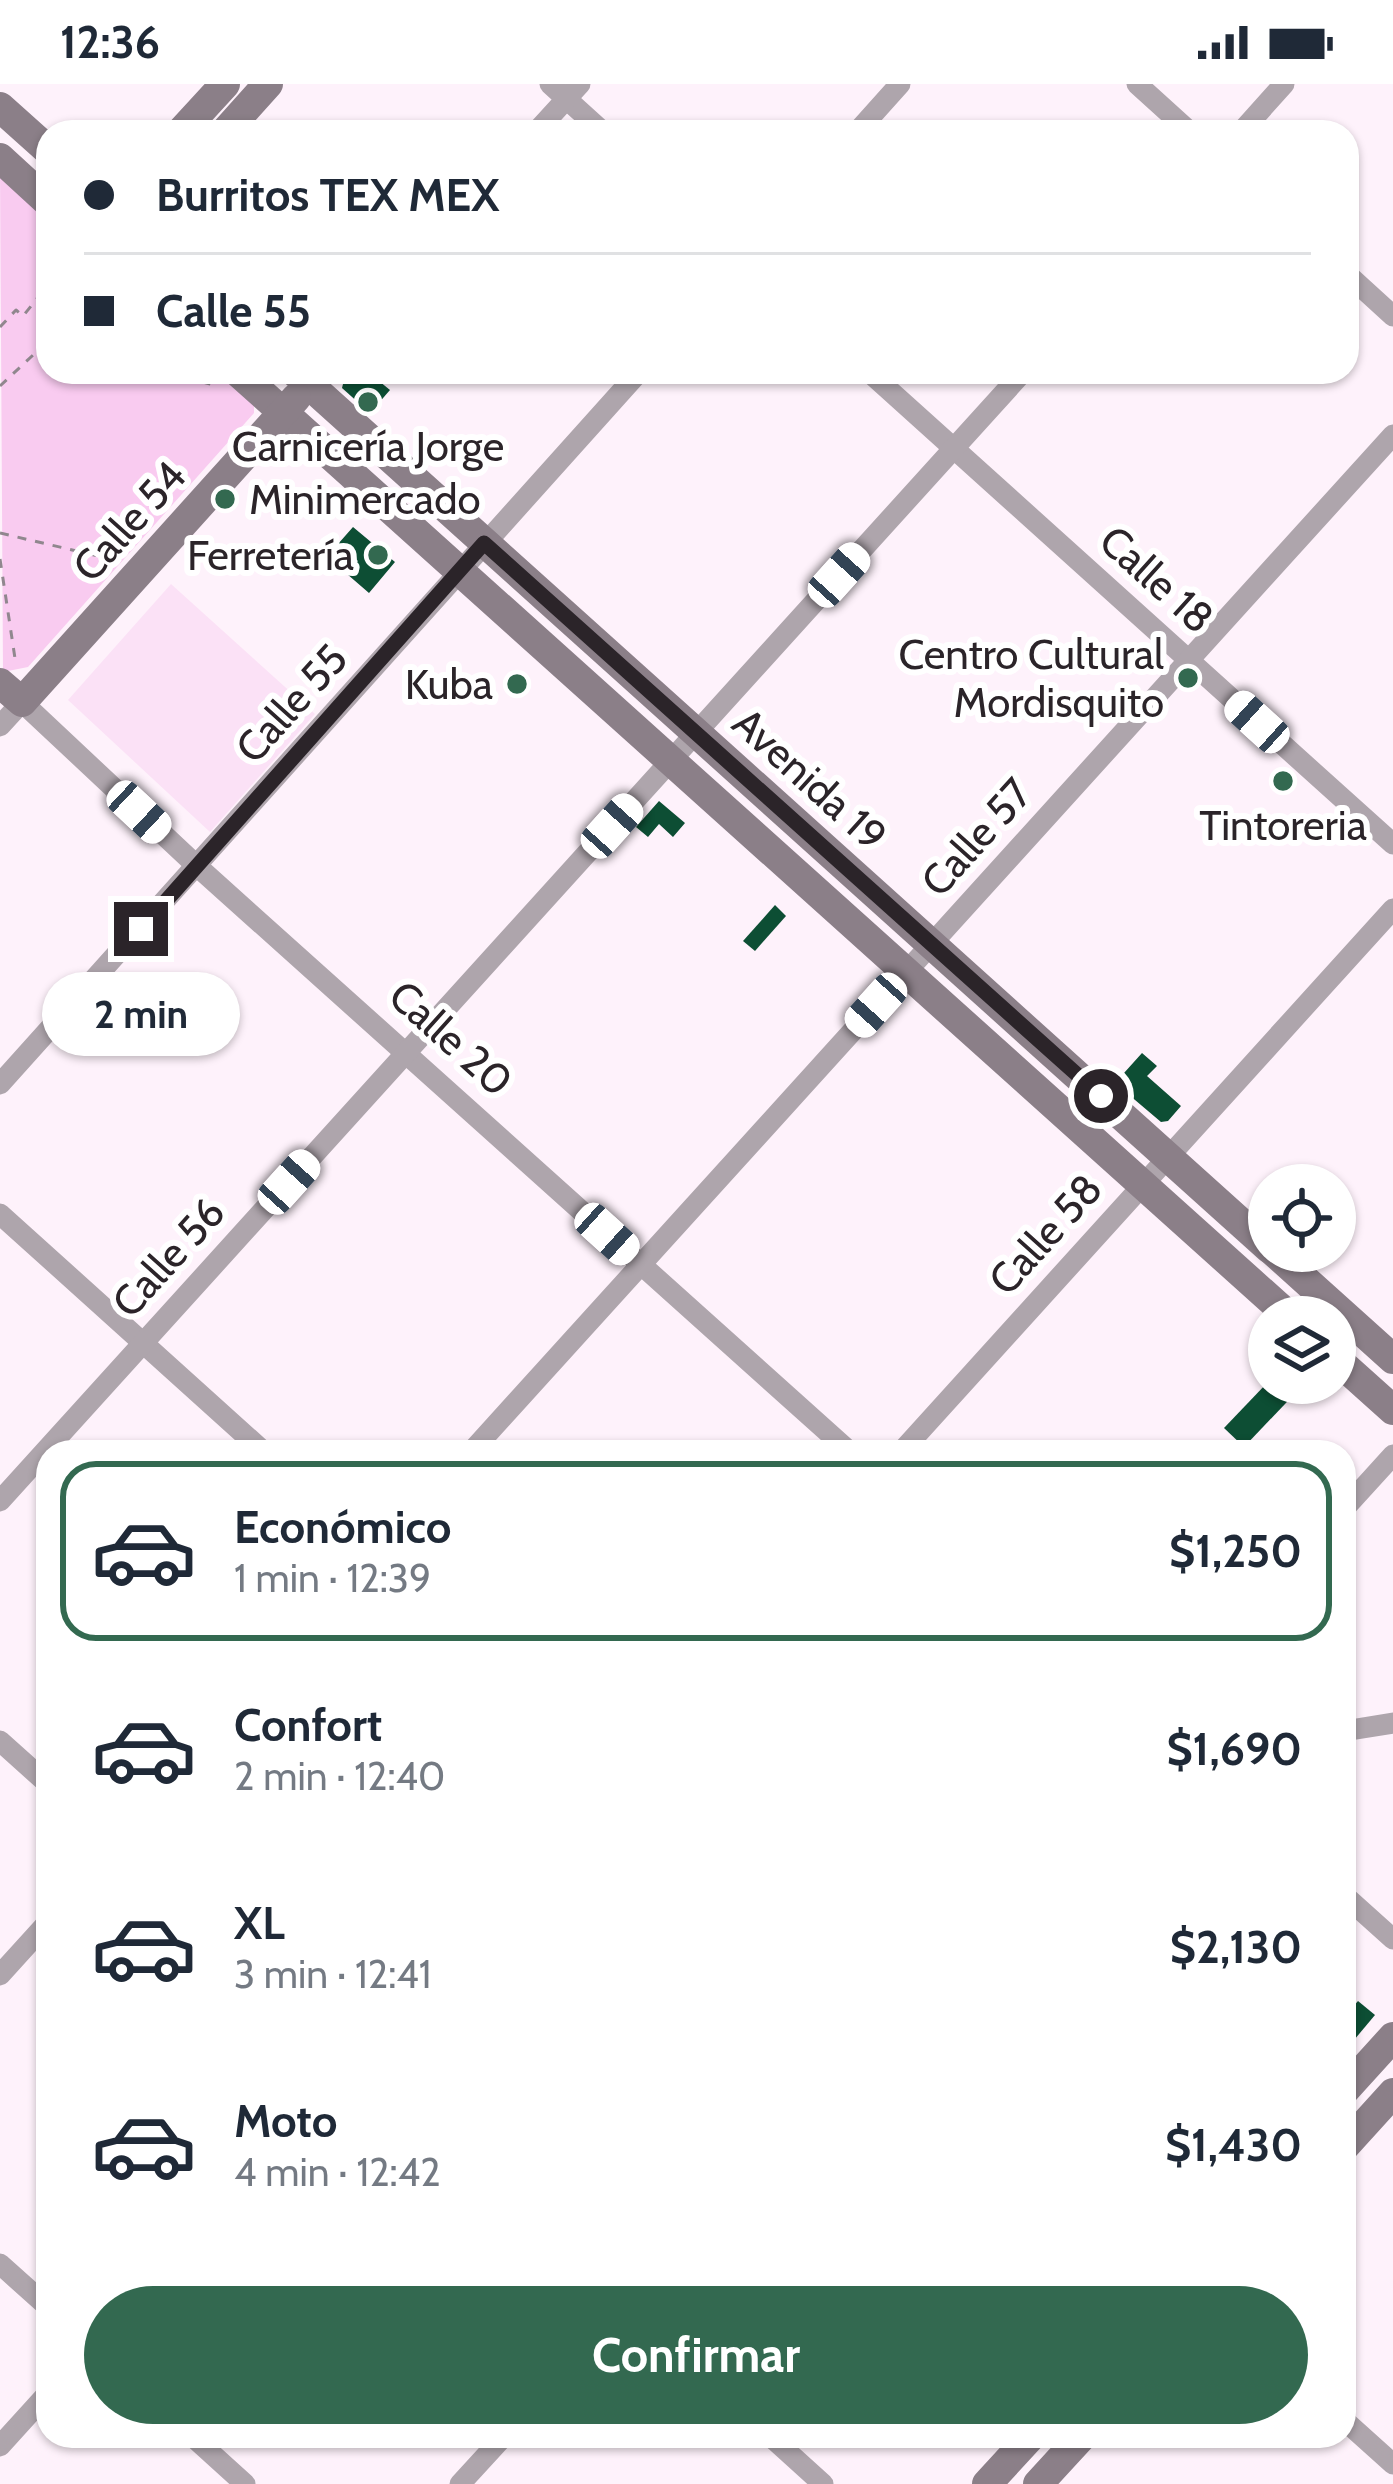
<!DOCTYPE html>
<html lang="es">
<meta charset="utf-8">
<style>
:root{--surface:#fff;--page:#f2f2f3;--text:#1f2937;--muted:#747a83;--line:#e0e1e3;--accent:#336950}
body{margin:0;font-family:Cabin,sans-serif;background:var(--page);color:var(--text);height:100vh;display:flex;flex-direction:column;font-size:45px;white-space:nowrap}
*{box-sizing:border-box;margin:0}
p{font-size:39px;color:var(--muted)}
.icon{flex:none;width:66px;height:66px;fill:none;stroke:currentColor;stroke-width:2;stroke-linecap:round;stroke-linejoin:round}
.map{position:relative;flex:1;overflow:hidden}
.details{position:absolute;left:36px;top:1356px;width:1320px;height:1008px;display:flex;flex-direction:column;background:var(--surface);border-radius:36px;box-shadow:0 3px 9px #0004}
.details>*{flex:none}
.guide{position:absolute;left:36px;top:36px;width:1323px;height:264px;border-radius:36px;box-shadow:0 3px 9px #0004;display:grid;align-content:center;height:264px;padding:0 48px;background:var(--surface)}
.controls{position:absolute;left:1248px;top:1080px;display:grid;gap:24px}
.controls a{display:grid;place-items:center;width:108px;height:108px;border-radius:50%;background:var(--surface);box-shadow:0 3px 9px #0004;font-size:60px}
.end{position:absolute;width:54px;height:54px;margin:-27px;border:15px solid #2b2429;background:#fff;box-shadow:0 0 0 6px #fff}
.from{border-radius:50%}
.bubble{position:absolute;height:84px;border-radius:42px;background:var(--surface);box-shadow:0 3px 9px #0004;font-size:39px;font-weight:800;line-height:84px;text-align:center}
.car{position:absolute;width:36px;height:72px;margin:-36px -18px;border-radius:15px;box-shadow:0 0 9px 3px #0007;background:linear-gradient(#fff 24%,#345 0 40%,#fff 0 76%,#345 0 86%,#fff 0)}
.guide b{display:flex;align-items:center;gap:42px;height:114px;font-size:45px}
.guide b+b{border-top:3px solid var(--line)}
.guide i{width:30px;height:30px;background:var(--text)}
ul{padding:21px 0 0;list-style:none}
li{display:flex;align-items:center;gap:36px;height:180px;margin:0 24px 18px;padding:0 24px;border:6px solid transparent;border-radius:36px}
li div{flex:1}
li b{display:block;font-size:45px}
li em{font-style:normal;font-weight:800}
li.active{border-color:var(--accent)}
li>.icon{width:108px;height:108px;stroke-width:1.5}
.primary-button{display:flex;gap:24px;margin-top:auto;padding:24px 48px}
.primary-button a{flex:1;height:138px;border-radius:72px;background:var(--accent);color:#fff;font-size:48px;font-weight:800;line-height:138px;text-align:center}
.status{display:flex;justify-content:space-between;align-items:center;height:84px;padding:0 60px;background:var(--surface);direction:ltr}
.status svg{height:33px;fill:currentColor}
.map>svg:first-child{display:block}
</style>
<div class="status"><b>12:36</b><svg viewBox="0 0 49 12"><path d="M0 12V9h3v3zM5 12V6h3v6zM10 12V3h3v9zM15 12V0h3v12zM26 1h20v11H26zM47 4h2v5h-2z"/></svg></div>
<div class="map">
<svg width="1393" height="2400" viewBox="0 0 1393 2400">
<rect width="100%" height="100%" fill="#fef2fb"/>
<path fill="#fbe1f6" d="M171 500 315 630 210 748 68 616Z"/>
<path fill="#f9cbf0" d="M0 83 48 127V288H227L254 313V329L28 583 3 588Z"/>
<g fill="#0d4e34">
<path d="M346 288H368L390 306 370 329 342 304Z"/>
<path d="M353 443 395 478 369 509 347 490 358 477 338 460Z"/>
<path d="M659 717 685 739 673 753 659 740 648 753 636 743Z"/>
<path d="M775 821 786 832 755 867 743 857Z"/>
<path d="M1142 969 1157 982 1147 992 1181 1022 1168 1037 1161 1038 1115 999Z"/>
<path d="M1267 1299H1305L1244 1363 1224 1344Z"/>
<path d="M1358 1917 1375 1931 1344 1968V1933Z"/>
</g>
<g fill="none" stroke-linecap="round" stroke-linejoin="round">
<g stroke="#90878e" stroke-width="3" stroke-dasharray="9 9" stroke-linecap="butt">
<path d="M0 243 16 226 23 232 48 201"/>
<path d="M167 288 217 302"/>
<path d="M0 302 48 257"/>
<path d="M0 449 115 476"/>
<path d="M0 475 16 581"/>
</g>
<g stroke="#aea5ac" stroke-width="21">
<path d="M550 0 603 48"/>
<path d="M1137 0 1190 48"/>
<path d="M536 48 580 0"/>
<path d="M857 48 900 0"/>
<path d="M1241 48 1284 0"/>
<path d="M1347 190 1393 232"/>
<path d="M869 288 1393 760"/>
<path d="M0 642 22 618 198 783 850 1368"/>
<path d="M0 1000 639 288"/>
<path d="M0 1130 264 1368"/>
<path d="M471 1368 1393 351"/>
<path d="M901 1368 1393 825"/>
<path d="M0 1417 1023 288"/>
<path d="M1344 1425 1393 1371"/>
<path d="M1344 1647 1393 1639"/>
<path d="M0 1657 48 1700"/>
<path d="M1344 1811 1393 1855"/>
<path d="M0 1891 48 1838"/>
<path d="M0 2180 48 2223"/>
<path d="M1344 2336 1393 2380"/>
<path d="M192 2352 245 2400"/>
<path d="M770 2352 823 2400"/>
<path d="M0 2362 48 2309"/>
<path d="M460 2400 504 2352"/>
</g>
<g stroke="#8b7f88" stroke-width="30">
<path d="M0 23 48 66"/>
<path d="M181 48 225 0"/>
<path d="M225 48 268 0"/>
<path d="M0 74 48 118"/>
<path d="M238 288 1290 1233"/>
<path d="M295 288 1269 1164"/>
<path d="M0 599 22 618 296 314"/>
<path d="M1273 1167 1393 1275"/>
<path d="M1335 1274 1393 1326"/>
<path d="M1344 2007 1393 1953"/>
<path d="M1344 2063 1393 2009"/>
<path d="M987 2400 1031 2352"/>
<path d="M1038 2400 1082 2352"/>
</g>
</g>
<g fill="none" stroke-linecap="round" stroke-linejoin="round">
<path stroke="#2b2429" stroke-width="15" d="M141 845 484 459 1101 1012"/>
</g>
<g fill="#336950" stroke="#fff" stroke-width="4.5">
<circle cx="368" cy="318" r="12"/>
<circle cx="225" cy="415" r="12"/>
<circle cx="378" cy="471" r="12"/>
<circle cx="1188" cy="594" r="12"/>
<circle cx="517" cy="600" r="12"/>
<circle cx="1283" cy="697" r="12"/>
</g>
<g text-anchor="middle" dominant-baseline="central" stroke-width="12" stroke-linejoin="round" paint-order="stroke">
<g font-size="42" fill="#2b2429" stroke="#fff" text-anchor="end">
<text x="368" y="362" text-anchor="middle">Carnicería Jorge</text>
<text x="249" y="415" text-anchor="start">Minimercado</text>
<text x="354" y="471">Ferretería</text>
<text x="1164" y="570">Centro Cultural<tspan x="1164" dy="48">Mordisquito</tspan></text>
<text x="493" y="600">Kuba</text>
<text x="1283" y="741" text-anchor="middle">Tintoreria</text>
</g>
<g font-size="42" fill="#2b2429" stroke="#fff">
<text transform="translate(129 437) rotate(-48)">Calle 54</text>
<text transform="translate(1157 495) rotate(42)">Calle 18</text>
<text transform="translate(291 619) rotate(-48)">Calle 55</text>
<text transform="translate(810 695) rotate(42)">Avenida 19</text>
<text transform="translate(976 753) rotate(-48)">Calle 57</text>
<text transform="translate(451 954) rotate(42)">Calle 20</text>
<text transform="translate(1045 1150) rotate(-48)">Calle 58</text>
<text transform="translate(168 1173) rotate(-48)">Calle 56</text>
</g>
</g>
</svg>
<div class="controls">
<a><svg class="icon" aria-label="locate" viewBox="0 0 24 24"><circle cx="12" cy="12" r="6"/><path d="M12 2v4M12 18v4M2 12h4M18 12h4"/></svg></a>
<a><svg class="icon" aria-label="layers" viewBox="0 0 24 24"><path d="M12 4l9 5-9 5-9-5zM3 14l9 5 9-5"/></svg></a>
</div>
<i class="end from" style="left:1101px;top:1012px"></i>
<i class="end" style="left:141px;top:845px"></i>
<div class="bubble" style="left:42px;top:888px;width:198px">2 min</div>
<i class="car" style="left:839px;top:491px;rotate:42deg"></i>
<i class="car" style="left:1257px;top:638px;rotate:312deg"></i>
<i class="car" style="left:139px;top:728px;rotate:133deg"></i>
<i class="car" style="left:612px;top:742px;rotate:42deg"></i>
<i class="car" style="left:876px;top:921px;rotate:222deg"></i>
<i class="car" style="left:289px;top:1098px;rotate:42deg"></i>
<i class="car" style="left:607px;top:1150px;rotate:132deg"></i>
<div class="guide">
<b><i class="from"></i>Burritos TEX MEX</b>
<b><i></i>Calle 55</b>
</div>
<section class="details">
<ul>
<li class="active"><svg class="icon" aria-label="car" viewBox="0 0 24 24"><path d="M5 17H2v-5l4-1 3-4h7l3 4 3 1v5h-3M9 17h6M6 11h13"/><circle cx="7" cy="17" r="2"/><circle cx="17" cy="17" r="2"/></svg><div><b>Económico</b><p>1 min · 12:39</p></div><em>$1,250</em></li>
<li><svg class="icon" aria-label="car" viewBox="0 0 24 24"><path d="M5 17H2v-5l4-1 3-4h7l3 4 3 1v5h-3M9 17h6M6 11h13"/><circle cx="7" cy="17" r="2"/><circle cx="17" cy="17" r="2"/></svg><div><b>Confort</b><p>2 min · 12:40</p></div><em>$1,690</em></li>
<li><svg class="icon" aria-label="car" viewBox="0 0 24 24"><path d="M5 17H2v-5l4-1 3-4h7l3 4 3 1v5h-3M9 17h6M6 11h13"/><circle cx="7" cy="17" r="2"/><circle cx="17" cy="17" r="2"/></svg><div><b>XL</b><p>3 min · 12:41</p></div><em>$2,130</em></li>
<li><svg class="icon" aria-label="car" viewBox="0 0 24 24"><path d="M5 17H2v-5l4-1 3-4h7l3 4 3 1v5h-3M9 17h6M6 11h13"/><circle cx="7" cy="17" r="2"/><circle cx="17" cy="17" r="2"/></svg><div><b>Moto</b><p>4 min · 12:42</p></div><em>$1,430</em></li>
</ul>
<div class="primary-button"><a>Confirmar</a></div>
</section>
</div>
